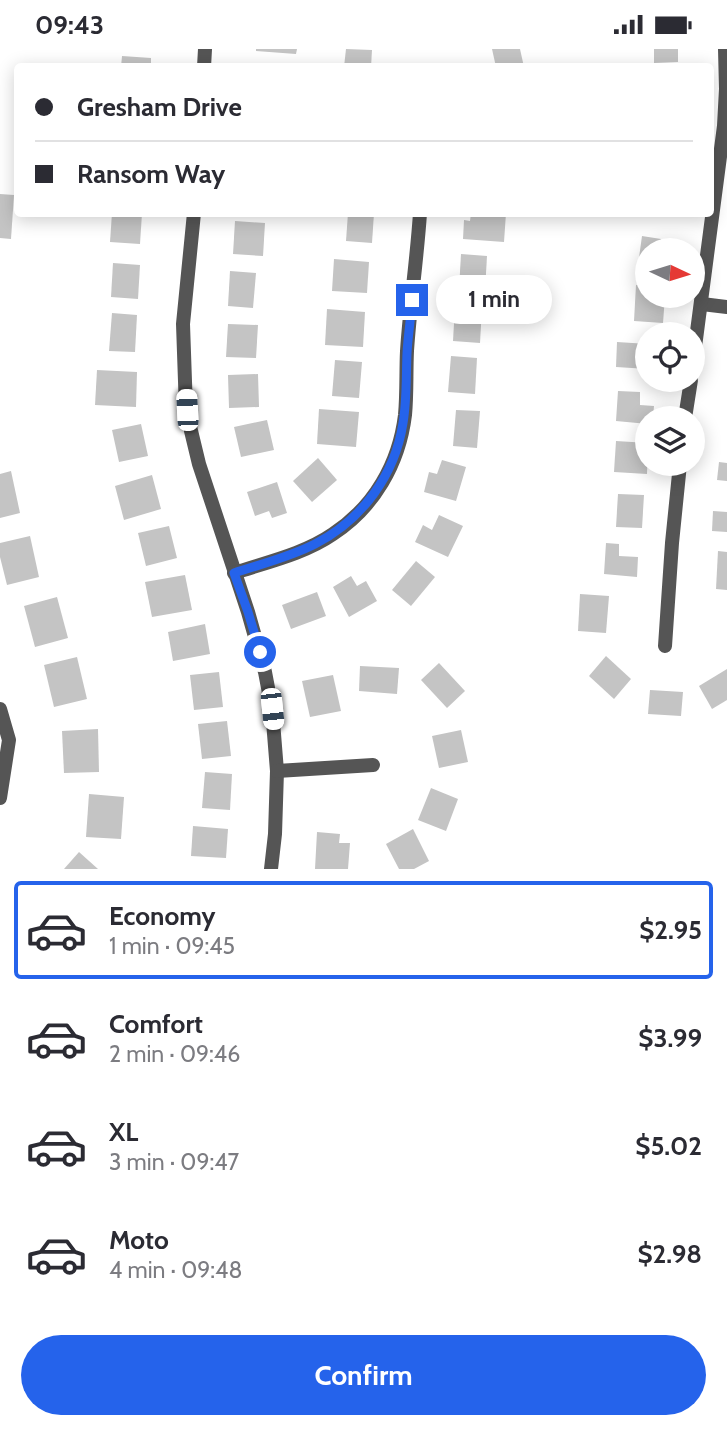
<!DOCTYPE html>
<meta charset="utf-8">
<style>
:root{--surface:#fff;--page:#f2f2f3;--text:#2b2b33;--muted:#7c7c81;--line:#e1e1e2;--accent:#2563eb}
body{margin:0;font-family:Cabin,sans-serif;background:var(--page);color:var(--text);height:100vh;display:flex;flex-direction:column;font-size:26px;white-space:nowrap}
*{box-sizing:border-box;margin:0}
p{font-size:23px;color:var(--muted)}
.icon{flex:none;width:38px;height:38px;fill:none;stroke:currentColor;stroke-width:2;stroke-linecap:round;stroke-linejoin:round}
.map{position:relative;height:820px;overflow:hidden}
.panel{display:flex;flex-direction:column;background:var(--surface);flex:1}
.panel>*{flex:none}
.top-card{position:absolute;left:14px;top:14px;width:700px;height:154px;border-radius:7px;box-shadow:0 4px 18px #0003;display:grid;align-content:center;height:154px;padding:0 21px;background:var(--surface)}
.needle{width:46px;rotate:94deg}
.controls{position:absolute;left:635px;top:189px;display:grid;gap:14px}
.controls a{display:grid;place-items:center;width:70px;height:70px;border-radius:50%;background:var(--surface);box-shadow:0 4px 18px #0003;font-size:35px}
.end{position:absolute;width:32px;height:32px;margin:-16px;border:9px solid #2563eb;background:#fff;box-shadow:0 0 0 4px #fff}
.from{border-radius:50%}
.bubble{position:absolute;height:49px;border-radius:24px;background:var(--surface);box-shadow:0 4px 18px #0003;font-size:23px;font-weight:700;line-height:49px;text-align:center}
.car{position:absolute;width:21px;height:42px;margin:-21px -10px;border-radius:9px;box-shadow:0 0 5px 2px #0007;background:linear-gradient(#fff 24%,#345 0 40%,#fff 0 76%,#345 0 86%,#fff 0)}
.top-card b{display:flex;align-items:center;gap:24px;height:66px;font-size:26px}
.top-card b+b{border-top:2px solid var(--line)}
.top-card i{width:18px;height:18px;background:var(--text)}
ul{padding:12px 0 0;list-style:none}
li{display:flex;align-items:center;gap:21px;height:98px;margin:0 14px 10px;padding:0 7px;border:4px solid transparent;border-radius:7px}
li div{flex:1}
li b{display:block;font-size:26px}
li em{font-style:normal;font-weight:700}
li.current{border-color:var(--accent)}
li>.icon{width:63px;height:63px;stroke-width:1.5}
.primary-button{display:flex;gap:14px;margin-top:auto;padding:14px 21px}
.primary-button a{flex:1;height:80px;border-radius:42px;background:var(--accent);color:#fff;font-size:28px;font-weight:700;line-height:80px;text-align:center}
.status{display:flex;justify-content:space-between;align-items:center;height:49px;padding:0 35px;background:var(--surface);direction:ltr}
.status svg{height:19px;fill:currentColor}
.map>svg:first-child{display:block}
</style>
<div class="status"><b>09:43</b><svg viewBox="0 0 49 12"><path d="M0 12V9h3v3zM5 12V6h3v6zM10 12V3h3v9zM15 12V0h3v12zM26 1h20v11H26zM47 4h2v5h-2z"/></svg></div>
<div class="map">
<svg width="727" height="820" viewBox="0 0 727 820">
<rect width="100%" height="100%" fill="#fff"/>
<g fill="#c4c4c4">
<path d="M256 0H297L296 5 256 2Z"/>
<path d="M346 0 372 1 371 18H344Z"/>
<path d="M492 0H520L524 18H496Z"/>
<path d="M654 0H678V13L654 14Z"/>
<path d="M122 7 151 9V18H121Z"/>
<path d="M0 145 14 146 11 190 0 189Z"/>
<path d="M112 164H142L140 195 110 193Z"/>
<path d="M348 164H374L372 194 346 192Z"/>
<path d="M471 164H506L504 193 463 190 464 171 470 172Z"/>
<path d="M653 164H677V168L653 167Z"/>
<path d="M235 172 265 174 263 207 233 205Z"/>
<path d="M642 187 661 190 660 198 670 200V201H648V217L638 216Z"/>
<path d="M461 205 487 207 485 242 459 240Z"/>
<path d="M334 210 369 213 367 244 332 242Z"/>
<path d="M113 214 140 216 138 250 111 248Z"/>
<path d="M230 222 256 224 253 259 228 257Z"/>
<path d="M636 236 648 237V247H665L663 274 634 272Z"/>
<path d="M455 257 482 259 480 294 453 292Z"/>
<path d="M327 260 365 263 363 298 325 296Z"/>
<path d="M112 264 137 266 135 303 109 302Z"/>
<path d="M228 275 258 276 256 309 226 308Z"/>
<path d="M617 293 648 295V320L616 318Z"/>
<path d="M451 307 477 309 475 345 448 343Z"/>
<path d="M335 311 362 313 359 349 332 347Z"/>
<path d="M97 321 137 323 136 358 95 356Z"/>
<path d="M258 325 259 358 229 359 228 326Z"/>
<path d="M618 342 640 343V356L654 357 653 369H648V375L616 372Z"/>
<path d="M319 360 359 363 356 398 317 395Z"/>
<path d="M456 361 480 362 477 399 453 397Z"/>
<path d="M267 371 274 401 241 408 234 378Z"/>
<path d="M141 375 148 407 119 413 112 381Z"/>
<path d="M616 392 648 394 647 425 614 423Z"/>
<path d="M318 409 337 431 312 453 293 432Z"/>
<path d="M442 411 466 418 456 452 424 443 429 423 437 425Z"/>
<path d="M719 413 727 414V432L717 431Z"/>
<path d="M11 422 20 464 0 469V425Z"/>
<path d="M152 426 161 460 124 471 115 437Z"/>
<path d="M277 433 287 464 272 469 269 462 255 467 247 443Z"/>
<path d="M618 445 644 446 642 479 616 478Z"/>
<path d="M713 462 727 463V483L712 482Z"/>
<path d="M439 466 463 477 448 508 415 493 423 476 432 481Z"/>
<path d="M169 477 177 509 146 517 138 484Z"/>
<path d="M30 487 39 528 7 536 0 508V494Z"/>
<path d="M606 494 619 495V507L638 508 637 528 604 525Z"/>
<path d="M718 502 727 503V541L716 540Z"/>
<path d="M416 512 435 528 411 557 392 541Z"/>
<path d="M185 526 192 561 152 568 145 533Z"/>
<path d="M351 527 357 537 366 532 377 552 349 568 333 538Z"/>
<path d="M317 543 326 567 291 580 282 556Z"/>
<path d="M580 545 609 547 606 584 578 582Z"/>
<path d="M57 548 68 589 35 598 24 557Z"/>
<path d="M205 575 210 605 173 612 168 583Z"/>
<path d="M606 607 631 630 614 650 589 627Z"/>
<path d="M77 608 87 650 54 658 44 616Z"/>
<path d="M439 614 465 642 447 659 421 631Z"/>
<path d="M360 617 399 619 397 645 359 642Z"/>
<path d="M727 620V651L712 660 699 637Z"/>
<path d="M219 623 223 658 194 661 190 626Z"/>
<path d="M333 626 341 662 310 668 302 632Z"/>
<path d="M650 641 683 643 681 667 648 665Z"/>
<path d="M227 672 231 707 202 710 198 675Z"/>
<path d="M98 680 99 723 64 724 62 682Z"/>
<path d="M461 681 468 713 439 719 432 687Z"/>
<path d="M205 723 232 725 230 761 202 759Z"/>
<path d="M431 739 458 750 446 782 418 771Z"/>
<path d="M89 745 124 748 121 790 86 788Z"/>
<path d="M193 777 228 780 226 809 191 807Z"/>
<path d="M413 780 429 812 414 820H399L386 795Z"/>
<path d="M317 783 340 785 339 794H350L348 820H315Z"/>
<path d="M79 803 98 820H64Z"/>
</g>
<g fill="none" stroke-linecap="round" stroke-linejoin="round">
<g stroke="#555" stroke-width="14">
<path d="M204 18 205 0"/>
<path d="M194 164 183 275 186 361 199 415 248 563 265 623 272 660 277 722 275 785 271 820"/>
<path d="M702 255 727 258"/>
<path d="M693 313 724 77 726 40 725 0"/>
<path d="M685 369 691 331"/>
<path d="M234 524C267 513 304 505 333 485 374 458 399 415 405 366 407 345 406 323 407 302 410 256 417 210 420 164"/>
<path d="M665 597 672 494 680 415"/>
<path d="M0 660 9 691 0 749"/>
<path d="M277 722 373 716"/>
</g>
</g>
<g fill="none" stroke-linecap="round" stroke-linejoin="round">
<path stroke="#2563eb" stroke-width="9" d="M260 603 248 563 234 524C261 515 290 508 315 495 362 471 395 426 403 374 407 351 406 327 407 304 408 286 411 269 412 251"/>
</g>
</svg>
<div class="controls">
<a><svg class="needle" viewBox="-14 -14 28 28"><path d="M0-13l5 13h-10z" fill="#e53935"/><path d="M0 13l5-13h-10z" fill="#7c7c81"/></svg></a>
<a><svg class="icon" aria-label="locate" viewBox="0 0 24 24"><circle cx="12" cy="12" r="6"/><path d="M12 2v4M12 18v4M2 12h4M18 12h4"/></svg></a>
<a><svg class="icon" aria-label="layers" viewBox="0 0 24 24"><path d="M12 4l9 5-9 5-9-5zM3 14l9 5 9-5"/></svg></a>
</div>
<i class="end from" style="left:260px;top:603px"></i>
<i class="end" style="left:412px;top:251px"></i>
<div class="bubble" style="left:436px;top:226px;width:116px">1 min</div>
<i class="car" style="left:187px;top:361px;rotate:357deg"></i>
<i class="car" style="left:272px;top:660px;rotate:174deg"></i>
<div class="top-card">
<b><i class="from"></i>Gresham Drive</b>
<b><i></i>Ransom Way</b>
</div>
</div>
<section class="panel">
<ul>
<li class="current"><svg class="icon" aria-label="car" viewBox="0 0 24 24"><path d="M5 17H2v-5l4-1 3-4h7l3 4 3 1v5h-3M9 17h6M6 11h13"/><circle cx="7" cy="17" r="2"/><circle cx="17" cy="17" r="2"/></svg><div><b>Economy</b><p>1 min · 09:45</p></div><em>$2.95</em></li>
<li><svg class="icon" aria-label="car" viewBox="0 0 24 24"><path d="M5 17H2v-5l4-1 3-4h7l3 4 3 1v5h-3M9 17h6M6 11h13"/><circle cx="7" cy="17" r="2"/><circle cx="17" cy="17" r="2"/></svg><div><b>Comfort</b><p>2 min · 09:46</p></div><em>$3.99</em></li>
<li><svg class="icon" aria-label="car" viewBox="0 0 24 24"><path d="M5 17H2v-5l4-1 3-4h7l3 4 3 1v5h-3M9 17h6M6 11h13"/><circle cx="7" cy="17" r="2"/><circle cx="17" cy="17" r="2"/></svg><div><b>XL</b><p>3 min · 09:47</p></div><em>$5.02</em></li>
<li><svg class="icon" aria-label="car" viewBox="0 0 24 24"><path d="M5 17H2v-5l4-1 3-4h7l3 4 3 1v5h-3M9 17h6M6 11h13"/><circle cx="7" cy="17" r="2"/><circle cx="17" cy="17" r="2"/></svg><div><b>Moto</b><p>4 min · 09:48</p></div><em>$2.98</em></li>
</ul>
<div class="primary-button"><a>Confirm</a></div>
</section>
